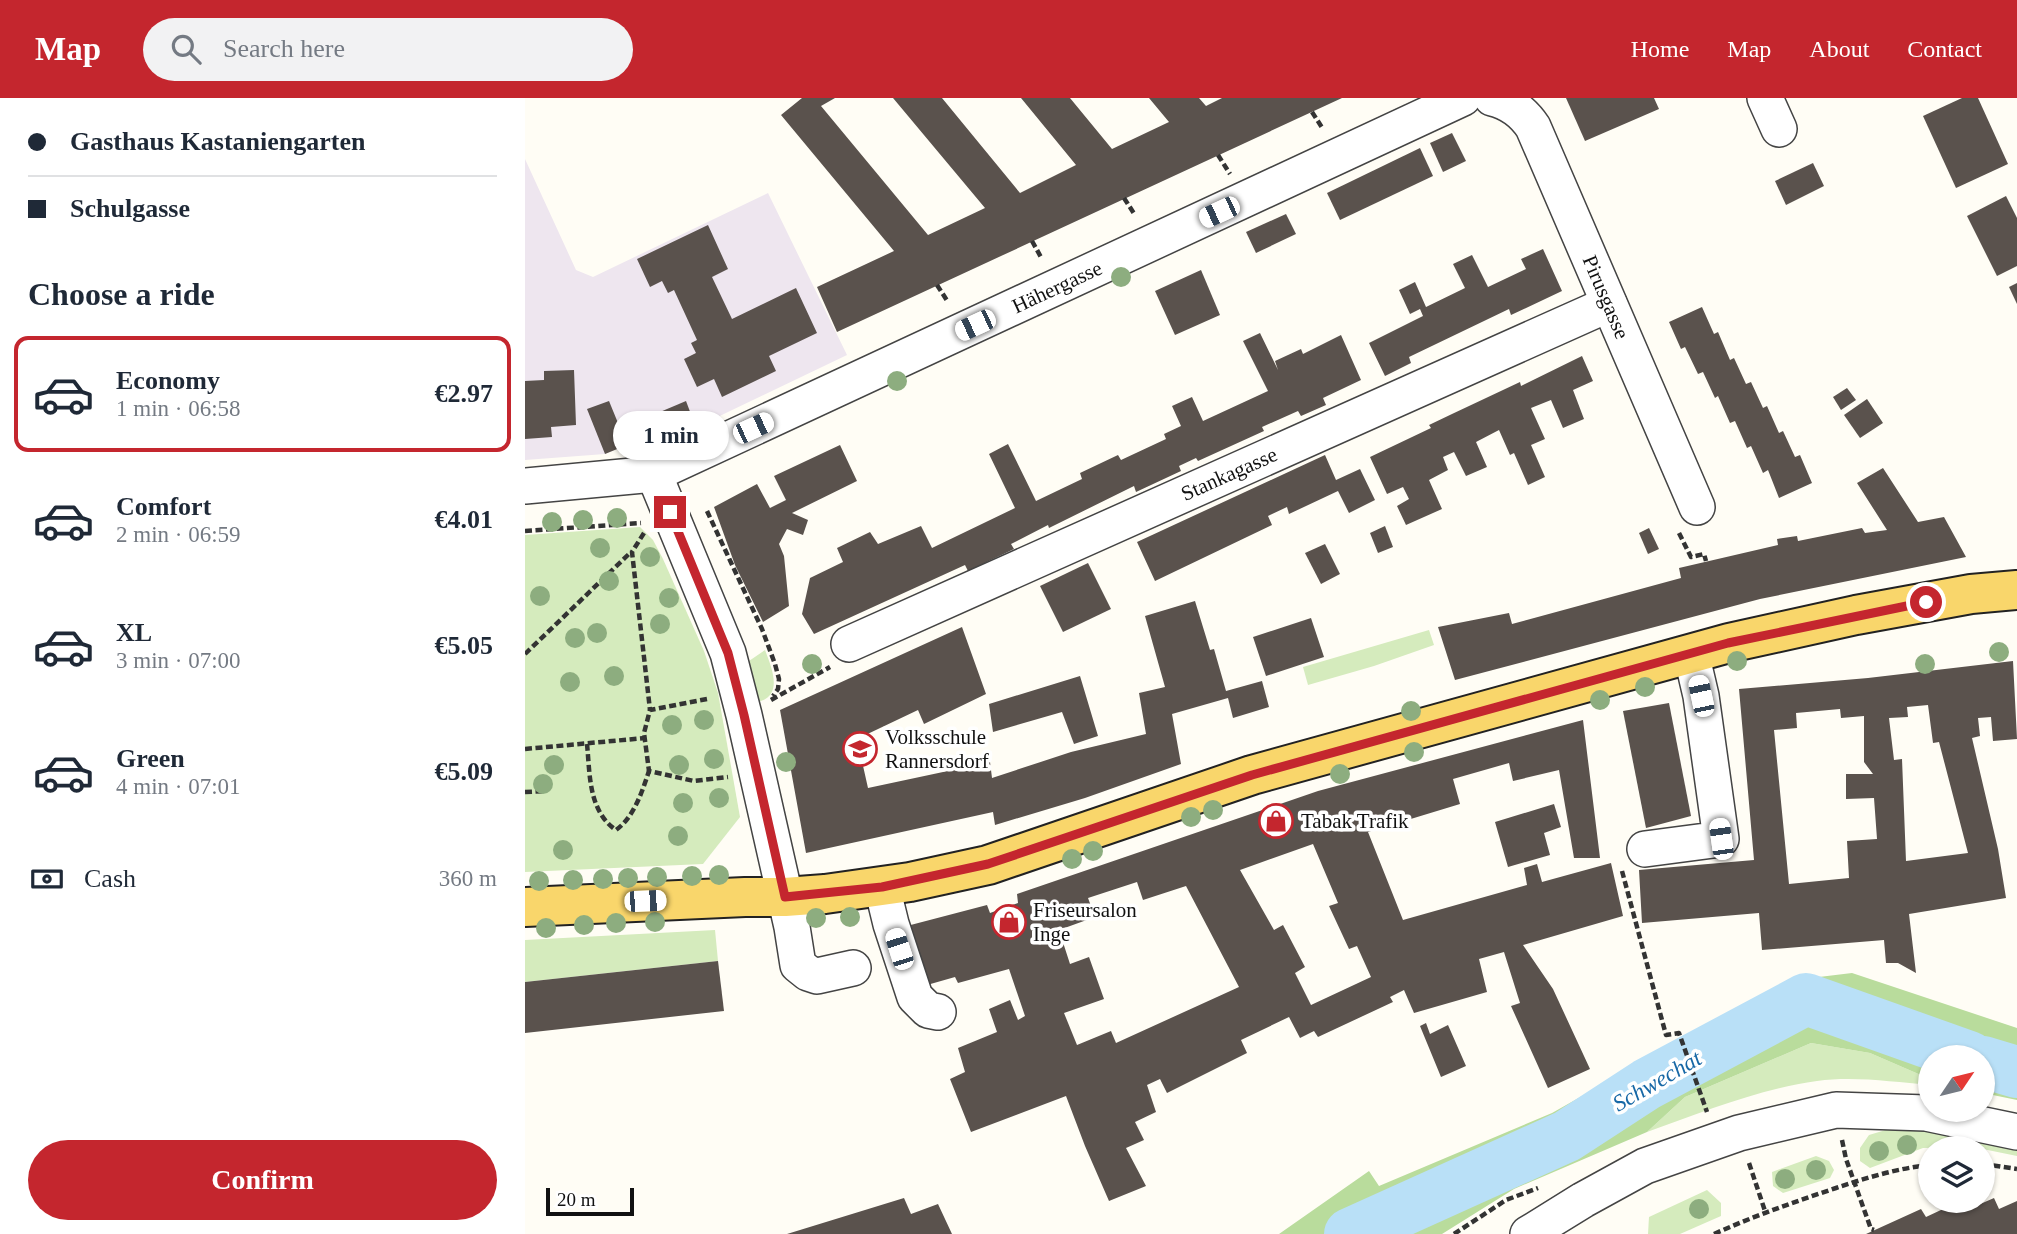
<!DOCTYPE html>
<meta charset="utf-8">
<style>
:root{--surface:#fff;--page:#f2f2f3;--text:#1f2937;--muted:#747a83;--line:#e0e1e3;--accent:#c4262e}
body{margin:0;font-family:"Times New Roman",serif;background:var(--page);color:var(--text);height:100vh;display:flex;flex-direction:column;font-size:26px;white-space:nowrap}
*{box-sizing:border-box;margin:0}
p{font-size:23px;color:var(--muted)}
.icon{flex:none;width:38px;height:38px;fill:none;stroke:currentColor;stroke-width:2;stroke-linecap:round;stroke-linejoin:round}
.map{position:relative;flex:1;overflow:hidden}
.sheet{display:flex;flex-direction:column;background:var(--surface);width:525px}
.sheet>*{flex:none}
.guide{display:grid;align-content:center;height:154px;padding:0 28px;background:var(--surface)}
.needle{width:46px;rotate:55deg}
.controls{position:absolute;left:1393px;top:947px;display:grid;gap:14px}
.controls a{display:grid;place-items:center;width:77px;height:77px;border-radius:50%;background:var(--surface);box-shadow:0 2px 5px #0004;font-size:35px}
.scale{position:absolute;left:21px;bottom:18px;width:88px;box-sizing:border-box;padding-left:7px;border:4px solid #111;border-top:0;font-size:19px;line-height:24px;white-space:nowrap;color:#111;-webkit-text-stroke:5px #fff;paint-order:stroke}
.end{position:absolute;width:32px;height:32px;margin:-16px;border:9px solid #c4262e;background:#fff;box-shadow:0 0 0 4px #fff}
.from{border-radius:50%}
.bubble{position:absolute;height:49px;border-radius:24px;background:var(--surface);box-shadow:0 2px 5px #0004;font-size:23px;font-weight:700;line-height:49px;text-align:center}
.car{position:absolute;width:21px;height:42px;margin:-21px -10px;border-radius:9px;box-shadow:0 0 5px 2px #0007;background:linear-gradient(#fff 24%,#345 0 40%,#fff 0 76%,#345 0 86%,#fff 0)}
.guide b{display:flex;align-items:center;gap:24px;height:66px;font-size:26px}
.guide b+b{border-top:2px solid var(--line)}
.guide i{width:18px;height:18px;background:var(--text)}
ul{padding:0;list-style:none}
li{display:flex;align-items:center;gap:21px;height:116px;margin:0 14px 10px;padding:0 14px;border:4px solid transparent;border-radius:14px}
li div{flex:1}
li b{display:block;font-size:26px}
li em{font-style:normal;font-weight:700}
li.on{border-color:var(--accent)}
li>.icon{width:63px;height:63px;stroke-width:1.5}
h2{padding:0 28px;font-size:32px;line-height:84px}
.pay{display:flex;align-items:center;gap:18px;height:77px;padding:0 28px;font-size:26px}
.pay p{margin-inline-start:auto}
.button{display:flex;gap:14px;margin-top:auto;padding:14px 28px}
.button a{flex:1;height:80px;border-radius:42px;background:var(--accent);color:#fff;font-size:28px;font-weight:700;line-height:80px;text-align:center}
header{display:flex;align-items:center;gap:42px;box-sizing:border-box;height:98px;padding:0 35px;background:var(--accent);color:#fff}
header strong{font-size:33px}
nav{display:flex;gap:38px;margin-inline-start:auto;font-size:24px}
.search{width:490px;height:63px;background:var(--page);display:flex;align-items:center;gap:18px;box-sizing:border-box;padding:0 24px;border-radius:38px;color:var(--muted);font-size:26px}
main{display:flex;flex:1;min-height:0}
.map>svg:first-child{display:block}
</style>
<header>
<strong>Map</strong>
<div class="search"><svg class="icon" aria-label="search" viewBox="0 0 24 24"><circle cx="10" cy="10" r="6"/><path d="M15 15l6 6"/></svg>Search here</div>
<nav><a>Home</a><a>Map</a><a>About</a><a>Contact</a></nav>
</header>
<main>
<section class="sheet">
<div class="guide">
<b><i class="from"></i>Gasthaus Kastaniengarten</b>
<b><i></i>Schulgasse</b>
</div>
<h2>Choose a ride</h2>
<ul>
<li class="on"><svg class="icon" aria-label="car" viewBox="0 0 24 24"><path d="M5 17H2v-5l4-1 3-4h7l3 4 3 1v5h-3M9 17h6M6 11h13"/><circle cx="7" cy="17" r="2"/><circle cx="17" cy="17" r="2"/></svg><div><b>Economy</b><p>1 min · 06:58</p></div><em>€2.97</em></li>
<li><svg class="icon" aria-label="car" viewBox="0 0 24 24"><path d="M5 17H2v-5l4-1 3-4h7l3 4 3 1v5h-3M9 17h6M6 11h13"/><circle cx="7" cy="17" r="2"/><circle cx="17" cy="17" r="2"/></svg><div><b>Comfort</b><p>2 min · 06:59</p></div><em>€4.01</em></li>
<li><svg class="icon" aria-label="car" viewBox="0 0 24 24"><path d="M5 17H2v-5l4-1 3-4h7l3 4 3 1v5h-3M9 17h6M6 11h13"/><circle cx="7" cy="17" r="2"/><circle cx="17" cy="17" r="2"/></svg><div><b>XL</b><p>3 min · 07:00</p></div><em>€5.05</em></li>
<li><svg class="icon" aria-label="car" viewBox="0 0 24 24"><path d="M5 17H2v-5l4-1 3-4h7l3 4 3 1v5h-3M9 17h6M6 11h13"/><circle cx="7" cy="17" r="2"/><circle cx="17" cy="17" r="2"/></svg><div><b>Green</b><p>4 min · 07:01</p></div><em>€5.09</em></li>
</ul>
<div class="pay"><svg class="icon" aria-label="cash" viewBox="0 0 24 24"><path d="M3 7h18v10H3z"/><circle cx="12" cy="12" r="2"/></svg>Cash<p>360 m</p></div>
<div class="button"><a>Confirm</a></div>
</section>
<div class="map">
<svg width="1492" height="1136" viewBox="0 0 1492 1136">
<rect width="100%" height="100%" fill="#fffdf5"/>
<path fill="#eee6ef" d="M0 61 51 172 68 179 243 95 322 257 180 325 167 319 80 356 0 362Z"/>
<g fill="#d5ebbd">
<path d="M115 429 128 442 138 461 179 553 193 595 215 719 178 766 0 774V437Z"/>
<path d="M904 532 909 547 849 568 783 587 778 569Z"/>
<path d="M240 552C247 570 259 599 232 604L224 563Z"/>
<path d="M190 832 193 863 0 884V842Z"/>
<path d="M1286 945 1345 955 1405 981V987C1368 984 1329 978 1292 983 1234 991 1178 1014 1122 1034L1160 999Z"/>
<path d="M1374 1028 1492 1051V1058L1448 1049 1398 1050 1345 1070 1335 1063V1050L1344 1037Z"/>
<path d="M1291 1058 1304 1063 1309 1072 1305 1080 1258 1095 1248 1088 1247 1074Z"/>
<path d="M1182 1092 1196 1105V1118L1155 1136H1123L1124 1119Z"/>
</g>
<path fill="#b9dc9c" d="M1327 875 1492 930V1002L1458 995V959H1405V981L1345 955 1286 945 1160 999 1122 1034 989 1091 917 1136H754L844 1073 854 1088 1027 1015 1261 883Z"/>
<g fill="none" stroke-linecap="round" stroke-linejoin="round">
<g stroke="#b9e0f7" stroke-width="52">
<path d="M1458 964 1492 974"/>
<path d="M825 1136 1042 1038 1122 986 1281 901 1444 959"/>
</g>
</g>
<g fill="#5a524d" fill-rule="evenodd">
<path d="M277 0H310L296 8 403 137 460 110 368 0H417L495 95 551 67 496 0H545L587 51 644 24 624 0H674L681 8 697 0H817L312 234 292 189 369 153 256 17Z"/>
<path d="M1041 0H1129L1134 11 1060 43Z"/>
<path d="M1437 0H1453L1483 66 1431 90 1398 18Z"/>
<path d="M927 35 941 63 918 74 905 45Z"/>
<path d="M895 50 908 78 815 122 802 95Z"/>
<path d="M1288 65 1299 88 1261 107 1250 83Z"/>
<path d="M1481 98 1492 120V168L1472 178 1442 118Z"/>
<path d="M761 116 771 136 731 155 721 134Z"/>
<path d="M183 127 203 171 187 179 207 221 271 190 292 235 244 258 251 273 197 299 189 281 172 289 159 261 171 255 166 245 172 242 149 192 143 195 137 183 125 189 112 161Z"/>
<path d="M1018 151 1037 193 986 217 984 211 884 259 886 265 860 278 844 245 898 218 895 211 885 216 874 192 890 184 901 209 940 190 928 166 947 157 963 189 1001 171 996 161Z"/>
<path d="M676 172 695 217 650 237 630 193Z"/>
<path d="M1492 185V206L1484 189Z"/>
<path d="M1177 209 1189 236 1193 234 1205 262 1209 260 1221 286 1226 284 1238 310 1242 308 1254 335 1258 333 1270 359 1275 357 1287 385 1254 400 1243 372 1238 375 1226 348 1222 350 1210 323 1205 325 1193 298 1190 300 1178 274 1173 276 1160 249 1156 251 1144 224Z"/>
<path d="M735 235 753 272 750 263 776 251 778 256 816 237 836 282 798 300 801 307 776 318 773 313 737 329 739 333 673 363 671 360 654 368 656 373 611 394 609 388 524 430 523 427 486 446 489 451 443 473 440 467 289 536 277 516 285 480 318 464 312 450 345 434 353 446 396 428 407 450 490 410 464 356 483 346 511 403 557 381 555 375 593 357 596 362 641 341 639 336 656 328 647 308 667 299 678 323 743 293 718 243Z"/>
<path d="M1057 258 1068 283 1048 292 1059 321 1038 330 1026 302 1006 310 1020 341 1006 347 1020 379 1003 387 989 355 985 357 974 332 951 344 962 369 941 378 929 354 918 359 923 372 904 382 917 411 881 427 872 408 884 401 878 389 862 396 845 359 906 330 904 327 927 316 995 284 996 288Z"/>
<path d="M49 272 51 327 26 329 27 339 0 341V283L19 282V273Z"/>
<path d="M1322 290 1331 302 1316 312 1308 299Z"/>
<path d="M1342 301 1358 325 1335 340 1319 317Z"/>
<path d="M84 303 102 347 80 356 62 311Z"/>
<path d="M161 303 167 319 141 330 135 314Z"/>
<path d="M315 347 332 383 267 415 283 422 278 437 262 431 254 446 259 458 264 508 238 524 210 467 189 409 232 386 245 410 261 402 249 378Z"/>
<path d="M800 357 811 382 835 371 850 402 824 415 813 393 764 416 762 409 743 418 747 427 630 483 612 444Z"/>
<path d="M1358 370 1393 424 1419 419 1441 459 1235 501 930 582 913 529 984 515 987 526 1156 480 1154 470 1253 447 1252 441 1272 438 1273 443 1337 430 1340 435 1362 432 1332 385Z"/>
<path d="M860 428 868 449 853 455 845 435Z"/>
<path d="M1124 430 1134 451 1123 456 1114 435Z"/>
<path d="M800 446 815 476 796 486 780 455Z"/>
<path d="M563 465 586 511 538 534 515 488Z"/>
<path d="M670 503 685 552 689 551 701 593 737 583 744 609 708 620 703 600 647 616 656 666 560 700 470 727 468 714 281 755 255 612 437 529 461 596 399 626 393 612 332 641 343 690 465 664 467 680 546 654 621 636 614 595 640 589 620 518Z"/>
<path d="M786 520 799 559 741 578 728 539Z"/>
<path d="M1488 563 1492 641 1468 643 1466 619 1453 620 1455 638 1447 640 1473 751 1481 800 1384 816 1391 875 1373 865H1361L1359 842 1237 852 1234 815 1117 825 1114 772 1229 762 1214 591 1343 580ZM1403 607 1408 645 1414 644 1443 755 1381 763 1377 661 1369 662 1364 620 1383 619 1382 609ZM1315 611 1316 620 1339 618V664L1348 676H1321V701L1349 700 1352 741 1322 743 1324 780 1264 786 1249 632 1272 630 1271 615Z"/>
<path d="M555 578 573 638 549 646 537 614 468 634 464 606Z"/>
<path d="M1144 605 1166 718 1121 730 1098 613Z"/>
<path d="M1058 622 1075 760H1049L1034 672 988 683 984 665 928 681 935 706 843 734 878 822 1002 787 999 770 1012 766 1017 784 1086 765 1098 818 998 847 1028 891 1065 971 1023 990 986 908 995 905 979 854 954 861 962 894 889 915 879 892 865 899 868 904 793 939 789 933 775 940 764 919 716 942 722 955 642 995 635 981 622 987 631 1014 610 1024 619 1042 601 1050 621 1088 584 1103 560 1048 541 998 446 1034 425 981 440 974 433 950 472 934 464 911 485 902 493 922 500 918 484 871 433 885 430 879 395 889 378 829 462 807 465 815 493 805 492 796 793 693ZM788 746 813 805 804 808 824 851 832 848 846 879 786 907 770 875 780 869 758 827 749 832 715 772ZM612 784 618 802 661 788 714 889 591 945 586 933 552 947 539 915 579 901 564 859 545 866 534 832 570 819 563 800Z"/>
<path d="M1029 706 1036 729 1019 735 1025 757 983 769 970 724Z"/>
<path d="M193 863 199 913 0 935V884Z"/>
<path d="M901 925 905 936 923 927 941 968 916 979 895 928Z"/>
<path d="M379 1100 386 1116 413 1106 427 1136H262Z"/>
<path d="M1469 1100 1474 1111 1492 1103V1136H1341L1396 1111 1401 1119 1433 1104 1437 1114Z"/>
</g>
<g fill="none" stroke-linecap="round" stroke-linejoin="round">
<g stroke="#444" stroke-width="38">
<g id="minor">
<path d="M967 0C984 4 998 14 1008 29L1172 409"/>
<path d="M1240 0 1254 31"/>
<path d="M129 376 203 555 219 617 267 829 273 867 283 875 292 878 328 870"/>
<path d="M0 388 129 376 938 0"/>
<path d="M324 546 1084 206"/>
<path d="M1120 751 1196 741 1176 598 1166 555"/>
<path d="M357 789 366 826 390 899 403 912 413 914"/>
<path d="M1003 1136 1058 1102 1120 1068 1214 1035 1311 1012 1401 1015 1492 1034"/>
</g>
</g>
<g stroke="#222" stroke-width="42">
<path id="major" d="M0 809 220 799H260L300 796 385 784 463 767 727 677 1204 545 1331 517 1446 496 1492 492"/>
</g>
<g stroke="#333" stroke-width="4.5" stroke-dasharray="7 3.5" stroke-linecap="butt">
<path d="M787 14 798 31"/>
<path d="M693 57 705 76"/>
<path d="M599 100 610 117"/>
<path d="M507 143 517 161"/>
<path d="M412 187 423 204"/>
<path d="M182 413 237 531 250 566 254 581 253 591 248 598"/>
<path d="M0 433 116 425"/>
<path d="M119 435 107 454 125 612"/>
<path d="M1154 435 1166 459 1179 456 1181 463"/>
<path d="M0 556 106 454"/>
<path d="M182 601 125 612 119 635 124 673 169 683 203 679"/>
<path d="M246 602 305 569"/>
<path d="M62 646C65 675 63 713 91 732 109 719 117 694 124 673"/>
<path d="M0 651 120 640"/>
<path d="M0 694 21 693"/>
<path d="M1097 773 1141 937 1154 935 1182 1014"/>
<path d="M1317 1042 1321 1061 1346 1131 1349 1132"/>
<path d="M1224 1065 1240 1113"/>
<path d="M1458 1066 1492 1071"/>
<path d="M929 1136 981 1102 1013 1090"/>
<path d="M1189 1136C1229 1118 1269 1104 1311 1090 1341 1080 1373 1070 1405 1067"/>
</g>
<use href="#minor" stroke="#fff" stroke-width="35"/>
<use href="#major" stroke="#f9d66b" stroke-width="38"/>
</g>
<g fill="#8dad7f">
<circle cx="596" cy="179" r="10"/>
<circle cx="372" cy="283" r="10"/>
<circle cx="92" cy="420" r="10"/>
<circle cx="58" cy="422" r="10"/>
<circle cx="27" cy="424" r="10"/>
<circle cx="75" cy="450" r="10"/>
<circle cx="125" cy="459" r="10"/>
<circle cx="84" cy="483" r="10"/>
<circle cx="15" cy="498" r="10"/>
<circle cx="144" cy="500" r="10"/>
<circle cx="135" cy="526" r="10"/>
<circle cx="72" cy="535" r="10"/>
<circle cx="50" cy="540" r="10"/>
<circle cx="1474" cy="554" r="10"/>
<circle cx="1212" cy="563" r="10"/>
<circle cx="287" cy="566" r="10"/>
<circle cx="1400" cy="566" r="10"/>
<circle cx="89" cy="578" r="10"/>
<circle cx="45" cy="584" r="10"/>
<circle cx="1120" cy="589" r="10"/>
<circle cx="1075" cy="602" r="10"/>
<circle cx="886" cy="613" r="10"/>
<circle cx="179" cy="622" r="10"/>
<circle cx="147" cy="627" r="10"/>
<circle cx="889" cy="654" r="10"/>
<circle cx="189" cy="661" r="10"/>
<circle cx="261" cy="664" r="10"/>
<circle cx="29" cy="667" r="10"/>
<circle cx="154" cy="667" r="10"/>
<circle cx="815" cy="676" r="10"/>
<circle cx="18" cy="686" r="10"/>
<circle cx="194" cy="700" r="10"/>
<circle cx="158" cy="705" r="10"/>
<circle cx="688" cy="712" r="10"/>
<circle cx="666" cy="719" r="10"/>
<circle cx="153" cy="738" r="10"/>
<circle cx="38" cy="752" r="10"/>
<circle cx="568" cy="753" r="10"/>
<circle cx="547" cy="761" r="10"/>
<circle cx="194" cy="777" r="10"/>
<circle cx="167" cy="778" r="10"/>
<circle cx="132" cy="779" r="10"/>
<circle cx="103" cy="780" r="10"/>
<circle cx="78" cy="781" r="10"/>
<circle cx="48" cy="782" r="10"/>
<circle cx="14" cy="783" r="10"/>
<circle cx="325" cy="819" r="10"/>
<circle cx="291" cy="820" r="10"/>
<circle cx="130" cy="824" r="10"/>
<circle cx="91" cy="825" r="10"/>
<circle cx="59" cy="827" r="10"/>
<circle cx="21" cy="830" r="10"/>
<circle cx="1382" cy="1047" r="10"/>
<circle cx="1354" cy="1053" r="10"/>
<circle cx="1291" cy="1072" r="10"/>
<circle cx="1260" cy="1081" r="10"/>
<circle cx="1174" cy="1111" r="10"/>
</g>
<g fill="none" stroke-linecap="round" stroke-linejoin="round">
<path stroke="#c4262e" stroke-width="9" d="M145 414 203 555 219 617 260 799 357 789 463 766 727 677 1203 545 1401 504"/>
</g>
<defs>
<g id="school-ring" transform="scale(1.75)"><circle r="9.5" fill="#fff" stroke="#c4262e" stroke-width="1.5"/><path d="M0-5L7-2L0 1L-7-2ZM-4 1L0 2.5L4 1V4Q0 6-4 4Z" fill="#c4262e"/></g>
<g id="shop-ring" transform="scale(1.75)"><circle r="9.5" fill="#fff" stroke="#c4262e" stroke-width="1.5"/><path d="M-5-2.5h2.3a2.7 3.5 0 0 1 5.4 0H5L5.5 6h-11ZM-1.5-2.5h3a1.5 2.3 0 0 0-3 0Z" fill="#c4262e"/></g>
</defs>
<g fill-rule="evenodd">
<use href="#school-ring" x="335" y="651"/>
<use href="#shop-ring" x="751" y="723"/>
<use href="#shop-ring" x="484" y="824"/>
</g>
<g text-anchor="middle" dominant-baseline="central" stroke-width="7" stroke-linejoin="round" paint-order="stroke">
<g font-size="21" fill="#111" stroke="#fff">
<text transform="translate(532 189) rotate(-25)">Hähergasse</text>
<text transform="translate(1081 199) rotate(67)">Pirusgasse</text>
<text transform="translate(704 376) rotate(-24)">Stankagasse</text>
</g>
<g font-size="21" fill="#111" stroke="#fff" text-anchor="start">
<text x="360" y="639">Volksschule<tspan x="360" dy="24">Rannersdorf</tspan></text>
<text x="776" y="723">Tabak Trafik</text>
<text x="508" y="812">Friseursalon<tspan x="508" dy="24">Inge</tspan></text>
</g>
<g font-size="23" font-style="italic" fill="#1768a6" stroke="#fff">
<text transform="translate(1132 983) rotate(-30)">Schwechat</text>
</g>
</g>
</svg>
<div class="controls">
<a><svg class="needle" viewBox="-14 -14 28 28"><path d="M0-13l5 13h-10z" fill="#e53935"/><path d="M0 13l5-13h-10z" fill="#747a83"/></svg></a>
<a><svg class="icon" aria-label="layers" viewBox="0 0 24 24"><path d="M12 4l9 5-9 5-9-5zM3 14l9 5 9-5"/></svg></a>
</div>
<div class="scale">20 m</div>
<i class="end from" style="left:1401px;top:504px"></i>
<i class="end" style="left:145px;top:414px"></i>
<div class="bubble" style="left:88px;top:313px;width:116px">1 min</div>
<i class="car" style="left:694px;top:114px;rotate:245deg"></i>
<i class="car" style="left:450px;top:227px;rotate:245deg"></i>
<i class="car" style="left:228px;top:330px;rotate:65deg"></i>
<i class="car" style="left:1176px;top:598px;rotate:348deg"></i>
<i class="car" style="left:1196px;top:741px;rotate:352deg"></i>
<i class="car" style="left:120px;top:803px;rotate:88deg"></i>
<i class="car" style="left:374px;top:851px;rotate:342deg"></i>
</div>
</main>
